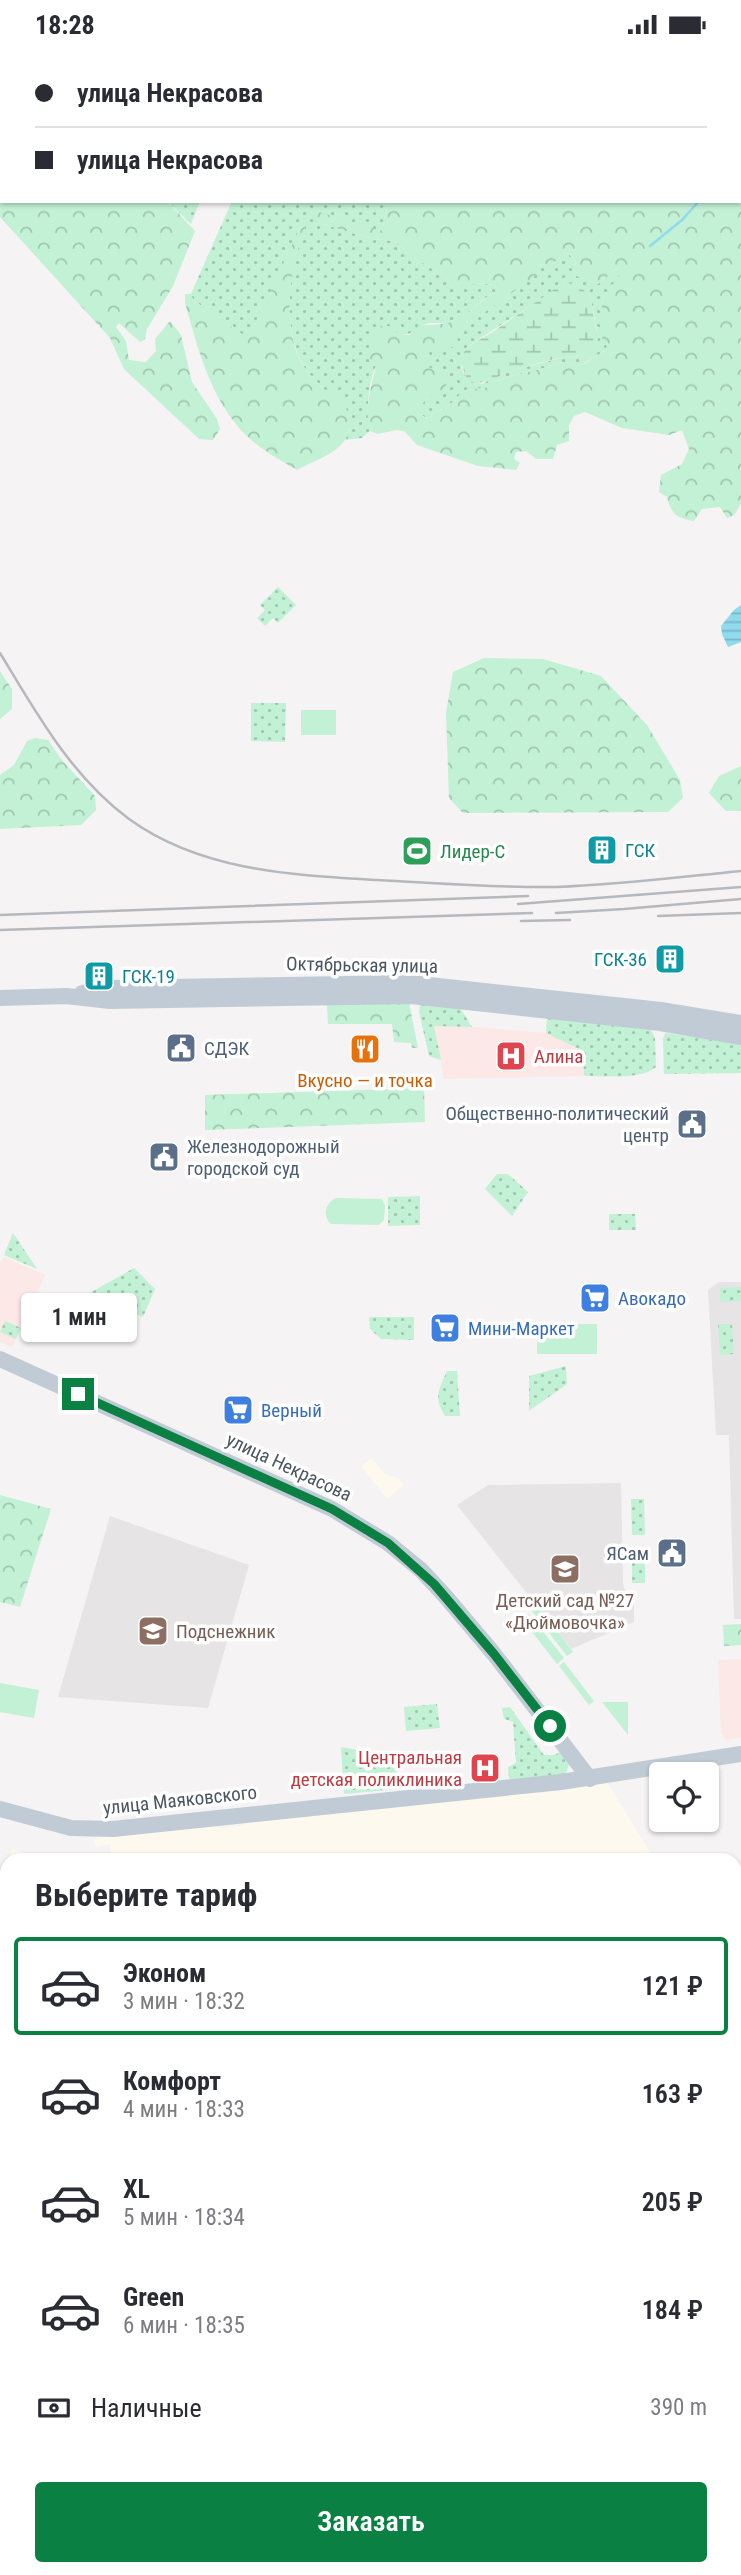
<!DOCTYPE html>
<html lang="ru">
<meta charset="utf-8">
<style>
:root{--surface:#fff;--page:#f7f7f7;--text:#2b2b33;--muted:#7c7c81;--line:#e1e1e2;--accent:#0b8043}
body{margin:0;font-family:"Roboto Condensed",sans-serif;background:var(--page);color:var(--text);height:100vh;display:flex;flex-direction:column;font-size:26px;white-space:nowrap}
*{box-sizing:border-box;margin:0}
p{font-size:23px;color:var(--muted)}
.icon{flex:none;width:38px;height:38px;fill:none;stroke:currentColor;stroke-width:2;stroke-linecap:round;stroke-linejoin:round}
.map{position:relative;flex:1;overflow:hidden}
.details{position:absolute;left:0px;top:1804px;width:742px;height:723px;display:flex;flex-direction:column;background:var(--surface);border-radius:21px 21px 0 0;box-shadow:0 2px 5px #0004}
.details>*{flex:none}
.hud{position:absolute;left:0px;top:0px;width:742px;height:154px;box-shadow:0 2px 5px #0004;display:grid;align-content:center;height:154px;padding:0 35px;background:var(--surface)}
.controls{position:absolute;left:649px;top:1713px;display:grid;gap:14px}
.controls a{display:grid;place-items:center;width:70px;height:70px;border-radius:7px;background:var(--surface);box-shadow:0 2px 5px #0004;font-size:35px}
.end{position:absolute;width:32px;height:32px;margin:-16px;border:9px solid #0b8043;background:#fff;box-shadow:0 0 0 4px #fff}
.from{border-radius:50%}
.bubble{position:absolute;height:49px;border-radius:7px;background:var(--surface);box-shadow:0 2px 5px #0004;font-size:23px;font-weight:600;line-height:49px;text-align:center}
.hud b{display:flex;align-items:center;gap:24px;height:66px;font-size:26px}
.hud b+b{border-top:2px solid var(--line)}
.hud i{width:18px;height:18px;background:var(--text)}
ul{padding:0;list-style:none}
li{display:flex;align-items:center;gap:21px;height:98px;margin:0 14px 10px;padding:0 21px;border:4px solid transparent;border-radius:7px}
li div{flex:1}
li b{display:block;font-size:26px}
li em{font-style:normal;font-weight:600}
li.current{border-color:var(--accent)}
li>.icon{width:63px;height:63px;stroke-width:1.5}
h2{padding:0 35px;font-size:32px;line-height:84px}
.pay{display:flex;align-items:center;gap:18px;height:77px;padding:0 35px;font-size:26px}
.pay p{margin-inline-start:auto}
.primary-button{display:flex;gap:14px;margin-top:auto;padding:14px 35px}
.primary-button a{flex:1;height:80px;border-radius:7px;background:var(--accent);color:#fff;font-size:28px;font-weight:600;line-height:80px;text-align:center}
.status{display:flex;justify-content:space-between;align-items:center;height:49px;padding:0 35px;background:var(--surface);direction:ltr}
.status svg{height:19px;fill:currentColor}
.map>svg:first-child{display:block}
</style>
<div class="status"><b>18:28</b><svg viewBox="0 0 49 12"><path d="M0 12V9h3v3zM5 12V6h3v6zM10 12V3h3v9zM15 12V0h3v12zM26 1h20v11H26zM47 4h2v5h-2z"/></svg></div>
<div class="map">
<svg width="741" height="2526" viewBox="0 0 741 2526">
<defs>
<pattern id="grass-dots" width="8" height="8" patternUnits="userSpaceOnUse" patternTransform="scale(1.75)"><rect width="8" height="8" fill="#c3f1d5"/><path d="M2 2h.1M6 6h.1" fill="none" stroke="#a0c6b0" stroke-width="1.8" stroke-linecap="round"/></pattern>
<pattern id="forest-crowns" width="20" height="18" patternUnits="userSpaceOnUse" patternTransform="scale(1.75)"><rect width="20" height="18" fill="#c3f1d5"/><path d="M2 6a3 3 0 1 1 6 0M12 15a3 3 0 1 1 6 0" fill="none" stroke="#a0c6b0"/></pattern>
<pattern id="wetland-marsh" width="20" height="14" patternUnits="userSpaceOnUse" patternTransform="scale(1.75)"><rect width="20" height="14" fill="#c3f1d5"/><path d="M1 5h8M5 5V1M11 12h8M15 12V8" fill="none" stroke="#a0c6b0"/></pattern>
<pattern id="water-rules" width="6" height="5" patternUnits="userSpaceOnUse" patternTransform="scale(1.75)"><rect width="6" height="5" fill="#90daee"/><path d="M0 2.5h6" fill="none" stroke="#78b4c4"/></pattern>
</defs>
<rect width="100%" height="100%" fill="#f5f3f3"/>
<g fill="#fdf9ef">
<path d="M372 1409 384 1424 399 1430 404 1436 387 1450 361 1417Z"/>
<path d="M607 1733 655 1811H119L111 1809 110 1795 95 1798 94 1791 99 1786 212 1775 216 1779 238 1777 245 1776V1771Z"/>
<path d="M12 1800 34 1806 54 1811H8Z"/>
<path d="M7 1815V1876H0V1839Z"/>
</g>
<g fill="#e6e4e5">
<path d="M719 1233H741V1570H734L729 1386H716L708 1241Z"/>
<path d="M621 1434 623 1534 624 1539 634 1549V1573L571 1600 457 1456 488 1436Z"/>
<path d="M110 1467 249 1516 208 1659 58 1648Z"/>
<path d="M317 2520H338L412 2526H316Z"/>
</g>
<g fill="#fce8e6">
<path d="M442 975 546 984 583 1002 584 1027 444 1030 434 977Z"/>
<path d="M4 1208 45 1226 12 1298 0 1293V1214Z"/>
<path d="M741 1610V1689L727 1691 721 1684 718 1611Z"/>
</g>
<g fill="url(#grass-dots)" fill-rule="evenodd">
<path d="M109 0H259L258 2Z"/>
<path d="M299 0H542L299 2Z"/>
<path d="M167 152H200L191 175Z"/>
<path d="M232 152H388L382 183 309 161 248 290 193 251 191 245Z"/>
<path d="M317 167 323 175 372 190 394 192 413 208 441 225 454 238 475 234 495 236 497 242C478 251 472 265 451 273 443 276 432 272 424 276 414 281 412 286 400 286 392 295 381 306 376 317 368 332 366 366 370 382L362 389 345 391 350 380C341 367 332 352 322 339 316 331 306 323 302 314 279 269 291 213 308 169Z"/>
<path d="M568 204 576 213 574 226 598 235 616 220 622 224 604 247 602 255V292L607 296 606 301 581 316 568 313 497 331 485 339 465 341 446 359 437 362 428 370 417 363 425 351 444 340 426 319 427 301 432 296 458 287 471 273 537 225 540 216 553 214ZM564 235 578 236 590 247 597 281 582 307 564 308 503 324 482 335 467 331 461 318 467 298Z"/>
<path d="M278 538 296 556 278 574 273 569 265 577 257 569 265 561 260 556Z"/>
<path d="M251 654H286L285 693 251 692Z"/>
<path d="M420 954 459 957 472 978 434 977 441 1011 429 1007 419 963Z"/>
<path d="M547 968 651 981 655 989 656 1018C642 1031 603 1027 584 1027L583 1002 546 984Z"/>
<path d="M665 984 741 994V1024L664 1025 663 990Z"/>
<path d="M497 1125H508L528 1143 512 1167 485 1140Z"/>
<path d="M420 1147V1176L388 1177V1148Z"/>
<path d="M609 1165H635L636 1181H609Z"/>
<path d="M13 1184 37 1220 4 1206Z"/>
<path d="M134 1219 155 1240 143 1268 88 1245Z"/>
<path d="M741 1238V1252L720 1253V1239Z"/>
<path d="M369 1268H414V1291L381 1290 370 1280Z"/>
<path d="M5 1272 21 1279 16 1290 0 1283Z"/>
<path d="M718 1275H732L734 1305 720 1306Z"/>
<path d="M566 1317 567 1335 529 1362V1327Z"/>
<path d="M447 1322H457L460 1367H445C433 1347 439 1341 447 1322Z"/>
<path d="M631 1450H644L645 1486H632Z"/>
<rect x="632" y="1498" width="13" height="36"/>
<path d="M437 1655 440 1679 406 1682 404 1658Z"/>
<path d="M510 1658 544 1706H555L561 1702 569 1715 566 1725 511 1731 509 1729 508 1718 516 1714 513 1673 504 1670 502 1659Z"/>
<path d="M341 1698 381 1705 383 1714 397 1715 399 1740 344 1745Z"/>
<path d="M735 2335 741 2336V2380L735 2379Z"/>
<rect x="645" y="2520" width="42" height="6"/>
</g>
<g fill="url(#forest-crowns)" fill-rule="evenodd">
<path d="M0 0 111 2H2V152H167L195 182 173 237 147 280 145 290 140 293 119 274 116 278 126 292 129 311 146 313 156 302 155 290 170 272 181 286 192 333 217 370 220 380 213 391 199 390 124 320 110 289 0 168Z"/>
<path d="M542 0H741V455L734 466 727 469 720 458 702 460 694 472C676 469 671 465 667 448L659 443 661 426 682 415 689 400 682 381 669 386 622 379 585 363 574 367 569 376V392L557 396 553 410H536L526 402 516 403 514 410 520 414 516 421 478 417 417 396 404 382 396 381 378 385 370 382C364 361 371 338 376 317L369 312 370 282 379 277H390L400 286H410L413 279C426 274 440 277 451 273 470 265 480 251 497 242L495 236 475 234 468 240 454 238 441 225 413 208 394 192 372 190 323 175 317 168 308 170C292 211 279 273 302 315 307 324 317 332 323 340L342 344C345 355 351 372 349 382 344 403 313 412 297 421 276 409 251 395 236 375 208 341 197 296 185 254V245H191L193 251 248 289 309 160 382 182 388 152H740V2H542ZM568 204 576 213 574 226 598 235 616 220 621 224 604 247 602 255V293L607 296 606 301 582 316 568 313 497 331 485 339 465 341 446 359 437 362 428 370 418 364 425 351 445 340 448 331 438 320 426 318 431 309 428 301 433 296 441 303 457 296 458 287 471 273 538 225 540 216 553 214Z"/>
<path d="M484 609 543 610 601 627 647 676 680 731 683 749 668 763 463 764 449 749 446 664 453 623Z"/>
<path d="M0 622 12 640V660L0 670Z"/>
<path d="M35 689 48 691 61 710 95 747 96 761 81 776 0 780V726L14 716 27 692Z"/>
<path d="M741 717V762H726L709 744 719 727Z"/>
<path d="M409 953 418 999H412L411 994 394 993 392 975H328L327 956Z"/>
<path d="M424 1039 425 1073 205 1081V1046Z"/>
<path d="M0 1446 51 1460 20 1558 0 1553Z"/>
<path d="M741 1575V1596L724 1597 723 1576Z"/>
<path d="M40 2520H115L109 2526H36Z"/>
</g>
<path fill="url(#wetland-marsh)" d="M568 234 578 236 590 247 598 289C597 296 597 300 591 303 583 309 574 307 565 308 547 311 529 317 512 322 497 326 481 340 467 331L460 311 467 298 491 284 559 237Z"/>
<g fill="#c3f1d5">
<rect x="301" y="661" width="35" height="25"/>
<path d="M336 1149 382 1150 385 1157 384 1171 379 1176 331 1175C322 1167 325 1154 336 1149Z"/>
<rect x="537" y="1275" width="60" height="30"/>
<path d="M538 1558 573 1603 567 1607 532 1562Z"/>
<path d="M529 1565 564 1609 557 1615 522 1570Z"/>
<path d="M564 1613 594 1652 589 1656 559 1617Z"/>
<path d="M0 1634 39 1641 34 1669 0 1663Z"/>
<path d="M602 1653H628V1686Z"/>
</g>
<path fill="url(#water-rules)" d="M741 556V593L728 598 722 585 721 577 734 561Z"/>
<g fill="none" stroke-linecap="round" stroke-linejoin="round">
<g stroke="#90daee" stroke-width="2.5">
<path d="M740 114H741"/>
<path d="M650 197 682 171 699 152"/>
</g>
<g stroke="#c1cbd6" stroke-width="16">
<path d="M82 944 108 939 411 934 661 961 741 974"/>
<path d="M0 949 66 947 110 952 411 947 660 974 741 988"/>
<path d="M0 1310 332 1460 388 1494 421 1521 446 1548 494 1605 590 1730"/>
<path d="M0 1760 71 1779 113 1780 561 1733 741 1705"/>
</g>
<g stroke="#b5b8bd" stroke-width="2.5">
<path d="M0 604C37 665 71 727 129 770 201 822 291 826 377 831 437 834 497 839 557 838 618 836 680 828 741 822"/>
<path d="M518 855 741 838"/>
<path d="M556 864 624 860 741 850"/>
<path d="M0 866 528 847"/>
<path d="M658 867 741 864"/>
<path d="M521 872 570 871"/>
<path d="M0 881 532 864"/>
</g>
</g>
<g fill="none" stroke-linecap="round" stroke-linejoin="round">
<path stroke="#0b8043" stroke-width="9" d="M78 1345 332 1460 388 1494 434 1535 494 1605 550 1677"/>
</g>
<defs>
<g id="building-square" transform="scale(1.575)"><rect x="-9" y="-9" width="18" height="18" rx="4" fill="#0f9aa8" stroke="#fff"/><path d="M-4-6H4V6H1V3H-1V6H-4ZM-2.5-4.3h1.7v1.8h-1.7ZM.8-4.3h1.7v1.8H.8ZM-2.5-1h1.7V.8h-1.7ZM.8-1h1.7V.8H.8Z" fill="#fff"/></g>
<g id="stadium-square" transform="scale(1.575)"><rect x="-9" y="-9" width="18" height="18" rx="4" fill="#2e9e5b" stroke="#fff"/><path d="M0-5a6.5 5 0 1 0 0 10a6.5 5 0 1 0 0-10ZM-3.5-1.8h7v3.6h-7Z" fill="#fff"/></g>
<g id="civic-square" transform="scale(1.575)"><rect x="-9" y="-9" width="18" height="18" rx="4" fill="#5c6f8a" stroke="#fff"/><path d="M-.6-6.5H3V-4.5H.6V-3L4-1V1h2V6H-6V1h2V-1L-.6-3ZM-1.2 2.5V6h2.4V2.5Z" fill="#fff"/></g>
<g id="restaurant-square" transform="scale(1.575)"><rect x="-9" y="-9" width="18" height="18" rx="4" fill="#e8710a" stroke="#fff"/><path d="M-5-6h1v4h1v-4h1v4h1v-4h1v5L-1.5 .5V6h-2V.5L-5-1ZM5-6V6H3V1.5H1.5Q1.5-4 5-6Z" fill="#fff"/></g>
<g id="hospital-square" transform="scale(1.575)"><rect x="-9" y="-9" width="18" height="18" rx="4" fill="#e0444e" stroke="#fff"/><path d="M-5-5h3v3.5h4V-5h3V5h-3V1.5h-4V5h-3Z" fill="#fff"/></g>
<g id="supermarket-square" transform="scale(1.575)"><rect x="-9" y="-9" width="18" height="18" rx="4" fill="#3f7fe0" stroke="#fff"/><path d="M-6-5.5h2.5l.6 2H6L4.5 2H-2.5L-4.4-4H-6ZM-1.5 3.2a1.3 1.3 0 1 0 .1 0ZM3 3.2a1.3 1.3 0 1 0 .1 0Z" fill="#fff"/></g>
<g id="school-square" transform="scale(1.575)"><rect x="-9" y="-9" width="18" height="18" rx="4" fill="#8d6e63" stroke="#fff"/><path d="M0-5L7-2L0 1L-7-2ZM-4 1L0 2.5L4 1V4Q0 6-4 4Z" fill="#fff"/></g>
</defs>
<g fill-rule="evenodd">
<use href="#building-square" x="602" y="801"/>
<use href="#stadium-square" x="417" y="802"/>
<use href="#building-square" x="670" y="910"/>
<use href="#building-square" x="99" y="927"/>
<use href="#civic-square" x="181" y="999"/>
<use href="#restaurant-square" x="365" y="1000"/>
<use href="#hospital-square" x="511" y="1007"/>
<use href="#civic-square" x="692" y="1075"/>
<use href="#civic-square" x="164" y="1108"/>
<use href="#supermarket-square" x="595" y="1249"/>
<use href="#supermarket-square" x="445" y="1279"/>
<use href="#supermarket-square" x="238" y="1361"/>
<use href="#civic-square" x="672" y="1504"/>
<use href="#school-square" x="565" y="1520"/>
<use href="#school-square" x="153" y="1582"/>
<use href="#hospital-square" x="485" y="1719"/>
</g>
<g text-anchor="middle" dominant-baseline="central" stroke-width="7" stroke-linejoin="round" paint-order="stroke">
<g font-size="19" fill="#0d838f" stroke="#fff" text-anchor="start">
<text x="625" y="801">ГСК</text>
<text x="647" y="910" text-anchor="end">ГСК-36</text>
<text x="122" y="927">ГСК-19</text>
</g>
<g font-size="19" fill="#27864d" stroke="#fff" text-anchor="start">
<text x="440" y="802">Лидер-С</text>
</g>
<g font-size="19" fill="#4a5661" stroke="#fff">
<text transform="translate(362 916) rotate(1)">Октябрьская улица</text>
<text transform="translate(289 1418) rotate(25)">улица Некрасова</text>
<text transform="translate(180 1751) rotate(-6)">улица Маяковского</text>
</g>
<g font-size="19" fill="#4e5e75" stroke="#fff" text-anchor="start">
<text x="204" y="999">СДЭК</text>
<text x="669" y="1064" text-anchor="end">Общественно-политический<tspan x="669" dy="22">центр</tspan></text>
<text x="187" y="1097">Железнодорожный<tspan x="187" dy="22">городской суд</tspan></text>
<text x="649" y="1504" text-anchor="end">ЯСам</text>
</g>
<g font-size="19" fill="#be3a42" stroke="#fff" text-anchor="start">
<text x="534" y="1007">Алина</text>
<text x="462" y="1708" text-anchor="end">Центральная<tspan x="462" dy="22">детская поликлиника</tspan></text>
</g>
<g font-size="19" fill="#c56008" stroke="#fff">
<text x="365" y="1031">Вкусно — и точка</text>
</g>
<g font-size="19" fill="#366cbe" stroke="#fff" text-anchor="start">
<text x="618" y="1249">Авокадо</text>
<text x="468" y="1279">Мини-Маркет</text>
<text x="261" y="1361">Верный</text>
</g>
<g font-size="19" fill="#785e54" stroke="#fff">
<text x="565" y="1551">Детский сад №27<tspan x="565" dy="22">«Дюймовочка»</tspan></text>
<text x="176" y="1582" text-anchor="start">Подснежник</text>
</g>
</g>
</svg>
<div class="controls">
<a><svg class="icon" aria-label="locate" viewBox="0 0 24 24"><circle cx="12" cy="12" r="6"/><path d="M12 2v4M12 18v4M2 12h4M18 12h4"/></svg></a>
</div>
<i class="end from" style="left:550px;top:1677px"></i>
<i class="end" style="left:78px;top:1345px"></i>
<div class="bubble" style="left:21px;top:1244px;width:116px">1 мин</div>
<div class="hud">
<b><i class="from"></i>улица Некрасова</b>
<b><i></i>улица Некрасова</b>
</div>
<section class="details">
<h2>Выберите тариф</h2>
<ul>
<li class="current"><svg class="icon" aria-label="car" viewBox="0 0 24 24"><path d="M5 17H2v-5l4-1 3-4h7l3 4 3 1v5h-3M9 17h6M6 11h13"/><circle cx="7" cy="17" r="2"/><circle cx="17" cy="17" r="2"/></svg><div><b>Эконом</b><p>3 мин · 18:32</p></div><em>121 ₽</em></li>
<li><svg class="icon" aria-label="car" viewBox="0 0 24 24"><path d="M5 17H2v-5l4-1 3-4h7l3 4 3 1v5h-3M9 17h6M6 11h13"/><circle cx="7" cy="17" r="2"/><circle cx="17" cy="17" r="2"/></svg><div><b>Комфорт</b><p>4 мин · 18:33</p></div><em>163 ₽</em></li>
<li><svg class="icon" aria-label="car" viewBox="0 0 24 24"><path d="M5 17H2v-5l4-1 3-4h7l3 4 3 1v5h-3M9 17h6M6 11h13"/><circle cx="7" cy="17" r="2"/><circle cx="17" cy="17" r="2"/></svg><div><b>XL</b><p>5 мин · 18:34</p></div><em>205 ₽</em></li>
<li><svg class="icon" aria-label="car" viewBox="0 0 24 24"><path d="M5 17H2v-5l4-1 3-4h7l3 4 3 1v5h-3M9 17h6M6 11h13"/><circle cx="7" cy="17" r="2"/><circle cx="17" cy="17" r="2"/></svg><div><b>Green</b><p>6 мин · 18:35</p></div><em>184 ₽</em></li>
</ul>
<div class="pay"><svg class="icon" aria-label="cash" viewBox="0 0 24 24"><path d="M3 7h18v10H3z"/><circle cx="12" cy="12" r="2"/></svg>Наличные<p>390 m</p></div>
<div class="primary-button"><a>Заказать</a></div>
</section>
</div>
